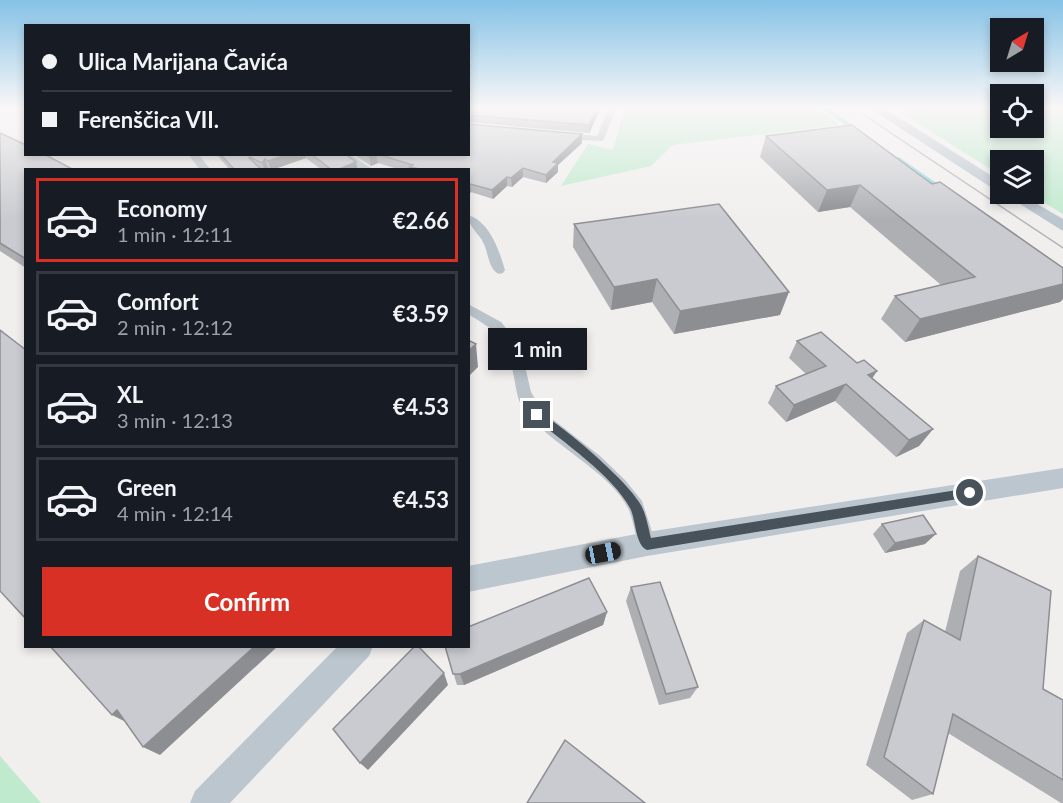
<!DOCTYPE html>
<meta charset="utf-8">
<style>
:root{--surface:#171b24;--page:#242831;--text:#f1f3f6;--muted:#9ea1a6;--line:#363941;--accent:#d93025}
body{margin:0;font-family:Lato,sans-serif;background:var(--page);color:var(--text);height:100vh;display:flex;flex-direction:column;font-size:22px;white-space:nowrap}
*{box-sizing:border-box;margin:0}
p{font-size:20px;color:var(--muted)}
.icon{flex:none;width:33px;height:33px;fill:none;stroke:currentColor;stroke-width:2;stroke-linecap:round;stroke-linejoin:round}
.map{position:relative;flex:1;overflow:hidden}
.drawer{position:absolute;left:24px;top:168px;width:446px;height:480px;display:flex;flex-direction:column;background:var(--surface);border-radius:0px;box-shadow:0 3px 9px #0003}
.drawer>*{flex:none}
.banner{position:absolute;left:24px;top:24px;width:446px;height:132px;border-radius:0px;box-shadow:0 3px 9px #0003;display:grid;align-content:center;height:132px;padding:0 18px;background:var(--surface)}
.needle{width:39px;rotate:38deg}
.buttons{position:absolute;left:990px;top:18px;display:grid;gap:12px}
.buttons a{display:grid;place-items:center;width:54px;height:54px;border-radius:0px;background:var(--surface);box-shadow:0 3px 9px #0003;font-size:30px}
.end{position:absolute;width:27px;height:27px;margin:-14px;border:8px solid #48525a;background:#fff;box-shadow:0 0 0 3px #fff}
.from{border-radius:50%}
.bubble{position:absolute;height:42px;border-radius:0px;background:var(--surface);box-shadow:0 3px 9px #0003;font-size:20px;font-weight:700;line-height:42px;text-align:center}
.car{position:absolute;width:18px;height:36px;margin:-18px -9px;border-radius:8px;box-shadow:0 0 4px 2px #0007;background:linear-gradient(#222 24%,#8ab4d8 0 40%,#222 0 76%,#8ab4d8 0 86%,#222 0)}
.banner b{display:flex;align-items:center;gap:21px;height:57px;font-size:22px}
.banner b+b{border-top:2px solid var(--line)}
.banner i{width:15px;height:15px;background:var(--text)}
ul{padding:10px 0 0;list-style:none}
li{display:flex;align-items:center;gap:18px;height:84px;margin:0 12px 9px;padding:0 6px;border:3px solid var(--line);border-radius:0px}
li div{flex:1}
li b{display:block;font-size:22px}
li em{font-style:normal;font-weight:700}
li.active{border-color:var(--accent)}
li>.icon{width:54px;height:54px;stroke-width:1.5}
.cta{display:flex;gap:12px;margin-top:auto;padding:12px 18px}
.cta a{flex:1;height:69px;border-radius:0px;background:var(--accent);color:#fff;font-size:24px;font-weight:700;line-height:69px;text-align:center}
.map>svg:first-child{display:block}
</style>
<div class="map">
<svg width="1063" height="803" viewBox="0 0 1063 803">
<rect width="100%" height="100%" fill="#f1eeee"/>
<g fill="#c0eace">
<path d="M625 107H815L840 125 673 145 651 166 561 186 588 144 613 150Z"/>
<path d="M892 107H1000V128H1034V107H1063V214L1030 194H1034V160H1000V175Z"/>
<path d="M0 756 41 803H0Z"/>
</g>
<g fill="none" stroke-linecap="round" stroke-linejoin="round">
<g stroke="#92d7e3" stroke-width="4">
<path d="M823 107 853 128"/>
<path d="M898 159 937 186"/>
</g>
<g fill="#bbc3ca" fill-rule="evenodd">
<path d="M609 107H617L603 141 564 139 559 136 564 133 597 136Z"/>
<path d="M188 154H198L211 170H200Z"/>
<path d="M337 154H349L374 170H361Z"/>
<path d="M468 215C490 222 499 250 505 270L503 273 499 274C489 270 488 253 484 244 479 233 468 227 468 215Z"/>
<path d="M468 304 501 322 520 345 531 392 542 411 600 456 625 480 642 501 656 544 653 550 647 552 641 550C635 537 634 523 629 510 610 470 547 444 523 408 517 399 516 388 514 377 506 339 501 334 468 314Z"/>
</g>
<g fill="#bcc6ce" fill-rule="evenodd">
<path d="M868 107H882L1000 181V191L995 190Z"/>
<path d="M1004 194H1020L1063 219V231Z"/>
<path d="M1063 468V488L647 556 468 592V566L647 532Z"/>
<path d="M338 646H373L369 656 230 803H190L195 791Z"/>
</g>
<path stroke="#b1b4b8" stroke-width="1.5" d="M852 107 1063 248"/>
</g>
<g fill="#adafb3">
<path d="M468 107H600V110L589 133 468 122Z"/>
<path d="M0 133 26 170V268L0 251Z"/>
<path d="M766 136 932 184 1063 268V299L1060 302 905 342 881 319 895 296 941 285 850 207 818 212 760 157Z"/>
<path d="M582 143 558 165V172L546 183 523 177 512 187 507 186 493 199 471 192 468 195V170H401L378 163 371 166 353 154H468Z"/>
<path d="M216 154H345L358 170H322L306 158 272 170 268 168 266 170H230Z"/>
<path d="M574 224 780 315 674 334 652 302 611 310 573 247Z"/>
<path d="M797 341 873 378 933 429 919 446 896 457 835 401 786 422 768 403 776 386 806 374 789 358Z"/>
<path d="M882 524 925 544 885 553 873 534Z"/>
<path d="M978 556 1043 689 1063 700V803H1061L948 733 933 794 912 800 866 765 907 633 924 620 945 632 960 571Z"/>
<path d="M631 587 698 687 690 698 659 705 626 601Z"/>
<path d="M607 612 603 625 464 685H457L445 646Z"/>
</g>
<g fill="#8d8e92">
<path d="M598 107H600V110L589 133V125Z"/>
<path d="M582 134V143L558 165V172L546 183V175L553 162Z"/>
<path d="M289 154H305L306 158 271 170 268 161Z"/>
<path d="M376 154 378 163 371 166 369 157Z"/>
<path d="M265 159 268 168 266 170H265L262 163Z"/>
<path d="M356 162 358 170H337Z"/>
<path d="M523 168V177L512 187 511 178Z"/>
<path d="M507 177V186L493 199 492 190Z"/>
<path d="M470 184 471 192 468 195V185Z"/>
<path d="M860 185 850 207 818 212 827 190Z"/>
<path d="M657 279 652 302 611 310 614 287Z"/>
<path d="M1063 284V299L1060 302 905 342 920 319Z"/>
<path d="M789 292 780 315 674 334 680 311Z"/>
<path d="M476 344 478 367 468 377V351Z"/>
<path d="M877 371 866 388 868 375Z"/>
<path d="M846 384 835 401 786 422 794 405Z"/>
<path d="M933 429 919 446 896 457 909 440Z"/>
<path d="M936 534 925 544 885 553 895 543Z"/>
<path d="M607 612 603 625 464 685 460 674Z"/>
<path d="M255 646H278L160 755 143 747Z"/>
<path d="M444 673 448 685 368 770 360 763Z"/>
<path d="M117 710 130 724 112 715Z"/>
</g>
<g fill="#c9cbd0" stroke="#8d8e92" stroke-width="1.5">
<path d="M468 107H598L589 125 468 115Z"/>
<path d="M468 124 582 134 553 162 558 163 546 175 523 168 511 178 507 177 492 190 470 184 468 185V170H419L420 169 410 167 413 165 377 154H468Z"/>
<path d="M852 125 932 184 940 182 1063 268V284L920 319 895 296 975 277 860 185 827 190 766 136Z"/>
<path d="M0 133 26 145V154H44L74 170H26V259L0 243Z"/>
<path d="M220 154H289L268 161 265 159 262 163 250 157 249 158 262 170H235Z"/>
<path d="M311 154H345L356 162 337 170H332Z"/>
<path d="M365 154H376L369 157Z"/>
<path d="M719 204 789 292 680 311 657 279 614 287 574 224Z"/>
<path d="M0 330 26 350V619L0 591Z"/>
<path d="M821 332 857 363 864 360 877 371 868 375 933 429 909 440 846 384 794 405 776 386 826 366 797 341Z"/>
<path d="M468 340 476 344 468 351Z"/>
<path d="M923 515 936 534 895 543 882 524Z"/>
<path d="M978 556 1051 591 1043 689 1063 700V780L953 714 933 794 884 757 924 620 960 640Z"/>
<path d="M589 578 607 612 460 674H453L445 646H468V627Z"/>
<path d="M660 582 698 687 666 694 631 587Z"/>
<path d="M50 646H255L143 747 117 710 112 715Z"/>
<path d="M415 646H418L444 673 360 763 333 729Z"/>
<path d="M565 740 645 803H527Z"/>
</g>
<linearGradient id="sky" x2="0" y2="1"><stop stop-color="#85c2e6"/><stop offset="0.49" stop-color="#f9f7f7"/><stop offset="1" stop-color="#f9f7f7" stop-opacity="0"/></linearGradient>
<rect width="1063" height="219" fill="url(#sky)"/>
<path fill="#48525a" d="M537 412C559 421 627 481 639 502 646 512 648 527 651 538L970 488 976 493 970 497 647 550C635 545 636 519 630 508 613 476 562 441 534 418L532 415Z"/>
</svg>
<div class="buttons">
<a><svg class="needle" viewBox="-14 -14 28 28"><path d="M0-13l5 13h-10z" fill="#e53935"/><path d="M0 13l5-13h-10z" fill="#9ea1a6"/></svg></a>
<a><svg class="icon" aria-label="locate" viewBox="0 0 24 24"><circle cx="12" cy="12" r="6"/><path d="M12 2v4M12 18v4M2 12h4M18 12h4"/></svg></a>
<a><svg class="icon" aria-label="layers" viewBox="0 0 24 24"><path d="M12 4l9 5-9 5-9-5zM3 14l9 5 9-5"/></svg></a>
</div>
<i class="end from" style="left:970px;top:493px"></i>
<i class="end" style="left:537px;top:415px"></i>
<div class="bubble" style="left:488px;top:328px;width:99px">1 min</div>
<i class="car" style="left:603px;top:553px;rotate:79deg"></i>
<div class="banner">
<b><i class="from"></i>Ulica Marijana Čavića</b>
<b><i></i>Ferenščica VII.</b>
</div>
<section class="drawer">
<ul>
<li class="active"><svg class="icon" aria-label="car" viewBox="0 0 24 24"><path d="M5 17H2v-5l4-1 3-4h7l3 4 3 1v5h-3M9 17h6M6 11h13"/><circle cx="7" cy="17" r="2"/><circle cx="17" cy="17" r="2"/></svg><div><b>Economy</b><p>1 min · 12:11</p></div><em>€2.66</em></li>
<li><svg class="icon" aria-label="car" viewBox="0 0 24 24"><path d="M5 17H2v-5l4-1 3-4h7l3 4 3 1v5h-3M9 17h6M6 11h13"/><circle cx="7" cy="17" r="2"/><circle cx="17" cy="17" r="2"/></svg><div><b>Comfort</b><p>2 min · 12:12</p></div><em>€3.59</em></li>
<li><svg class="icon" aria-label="car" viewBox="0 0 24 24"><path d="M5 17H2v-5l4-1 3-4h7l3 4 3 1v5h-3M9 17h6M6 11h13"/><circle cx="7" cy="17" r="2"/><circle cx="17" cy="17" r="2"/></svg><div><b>XL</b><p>3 min · 12:13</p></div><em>€4.53</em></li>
<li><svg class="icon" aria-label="car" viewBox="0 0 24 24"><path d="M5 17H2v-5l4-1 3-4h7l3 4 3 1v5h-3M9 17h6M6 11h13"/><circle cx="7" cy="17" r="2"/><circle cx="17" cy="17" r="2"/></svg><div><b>Green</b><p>4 min · 12:14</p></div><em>€4.53</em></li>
</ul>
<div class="cta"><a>Confirm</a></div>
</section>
</div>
